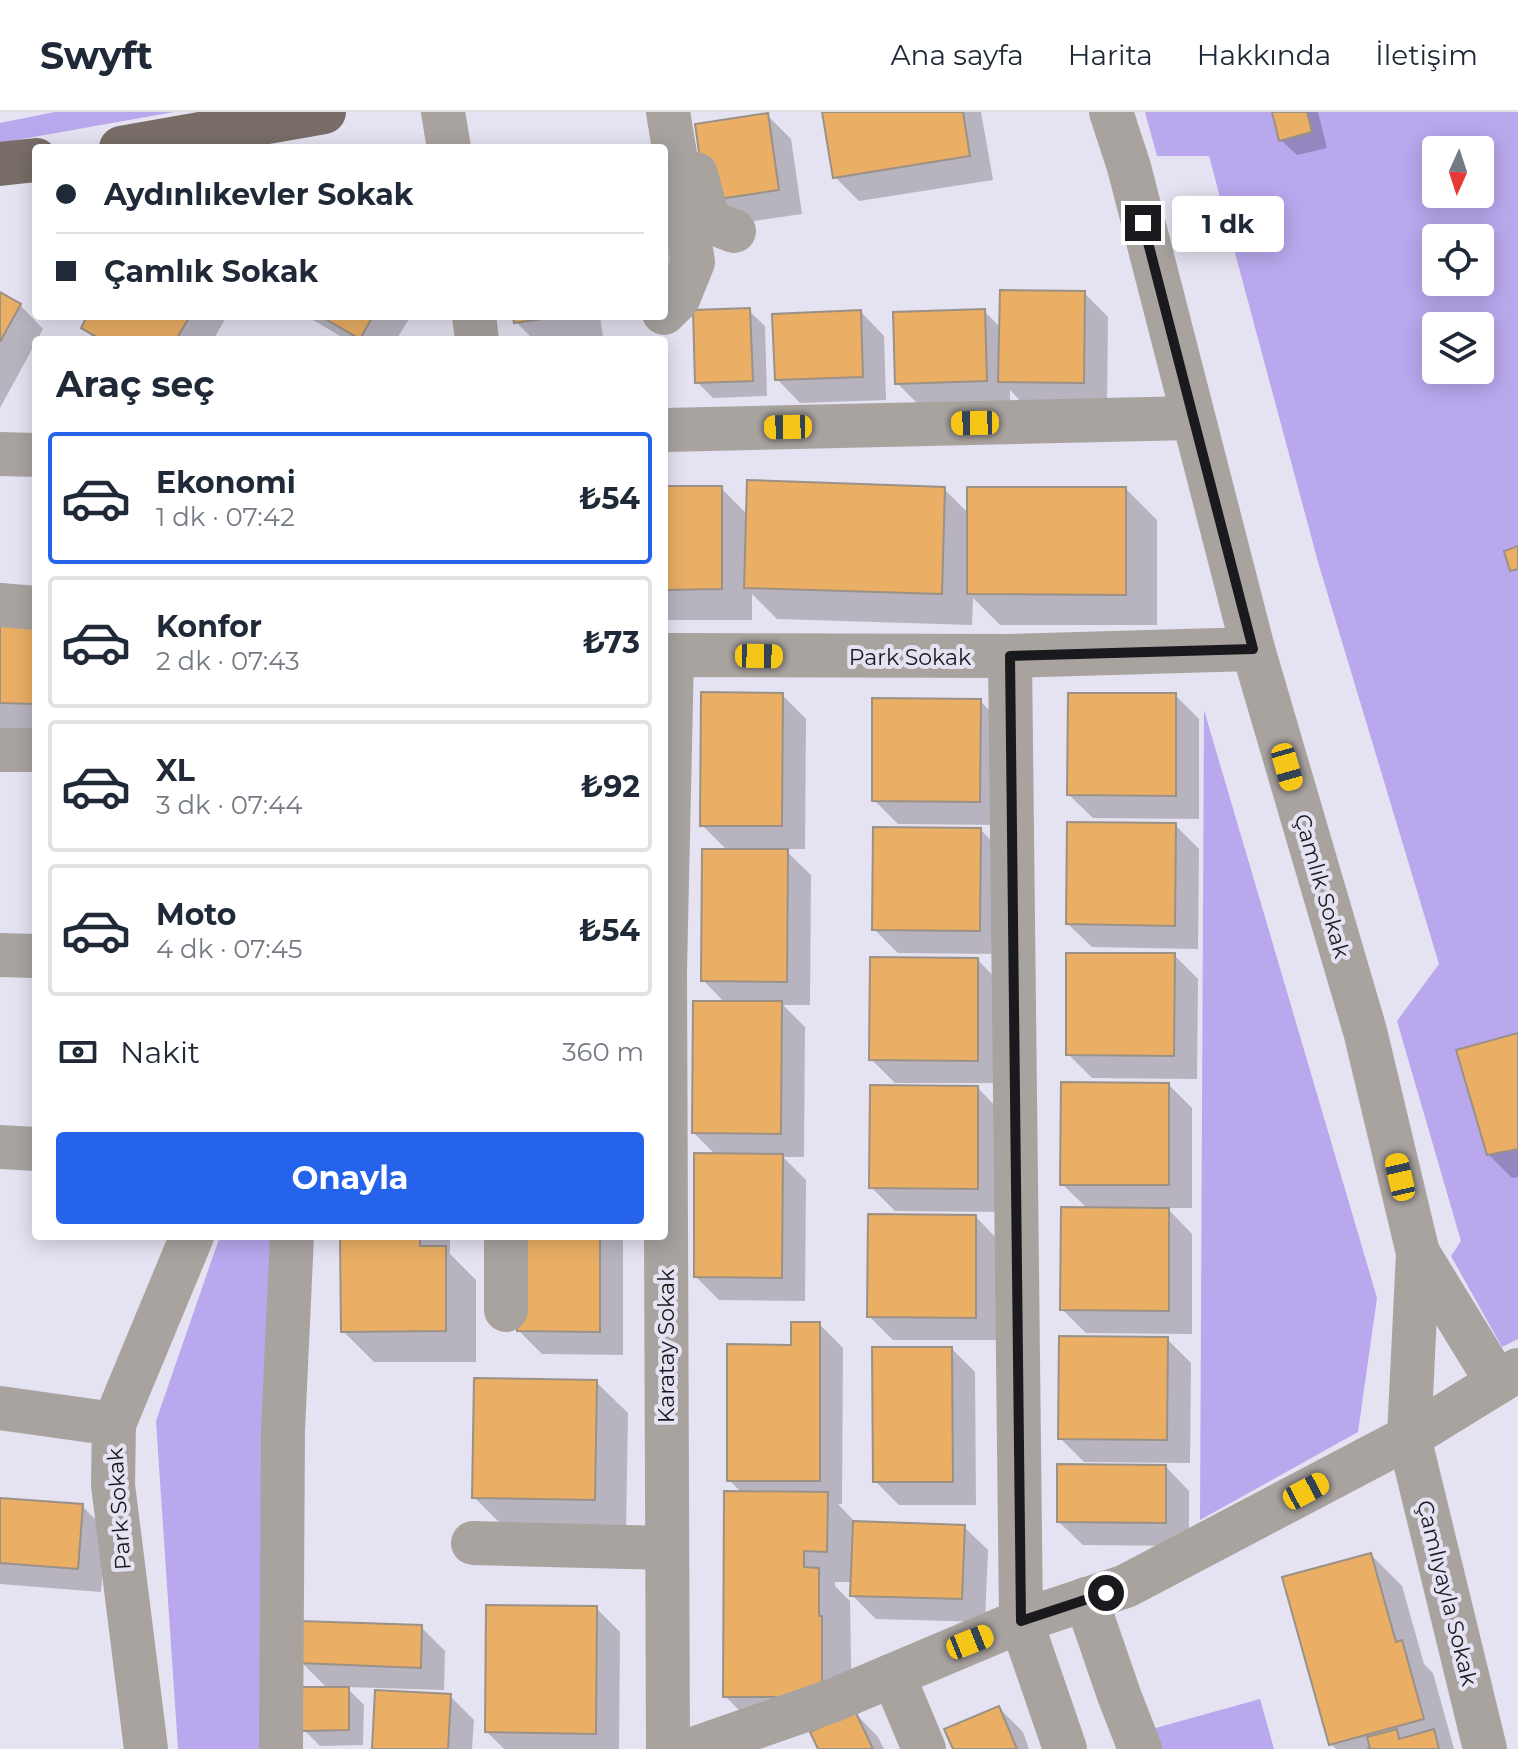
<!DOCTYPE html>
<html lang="tr">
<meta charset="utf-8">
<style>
:root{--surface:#fff;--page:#f6f6f7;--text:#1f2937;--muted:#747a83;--line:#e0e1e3;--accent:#2563eb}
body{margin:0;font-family:Montserrat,sans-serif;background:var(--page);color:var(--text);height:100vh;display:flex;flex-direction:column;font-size:30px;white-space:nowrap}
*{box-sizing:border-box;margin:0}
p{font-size:26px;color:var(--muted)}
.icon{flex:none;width:44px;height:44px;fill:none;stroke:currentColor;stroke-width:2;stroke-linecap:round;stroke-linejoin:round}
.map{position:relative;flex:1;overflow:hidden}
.details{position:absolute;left:32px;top:224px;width:636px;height:904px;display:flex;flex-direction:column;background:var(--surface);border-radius:8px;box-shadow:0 4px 20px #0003}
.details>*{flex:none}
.hud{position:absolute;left:32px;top:32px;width:636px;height:176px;border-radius:8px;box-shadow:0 4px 20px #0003;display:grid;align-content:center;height:176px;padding:0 24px;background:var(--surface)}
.needle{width:52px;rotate:183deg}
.fabs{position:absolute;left:1422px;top:24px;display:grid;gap:16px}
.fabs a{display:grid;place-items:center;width:72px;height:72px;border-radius:8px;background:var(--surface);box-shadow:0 4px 20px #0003;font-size:40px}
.end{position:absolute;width:36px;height:36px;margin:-18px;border:10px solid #1a191e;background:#fff;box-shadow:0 0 0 4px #fff}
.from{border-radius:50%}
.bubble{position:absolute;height:56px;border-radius:8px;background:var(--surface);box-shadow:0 4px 20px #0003;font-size:26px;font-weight:700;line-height:56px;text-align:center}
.car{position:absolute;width:24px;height:48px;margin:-24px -12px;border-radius:10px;box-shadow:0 0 6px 2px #0007;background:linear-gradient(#f5c518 24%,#345 0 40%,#f5c518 0 76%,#345 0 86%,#f5c518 0)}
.hud b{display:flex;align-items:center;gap:28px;height:76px;font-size:30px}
.hud b+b{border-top:2px solid var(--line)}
.hud i{width:20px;height:20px;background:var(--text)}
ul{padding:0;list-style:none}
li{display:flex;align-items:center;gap:24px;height:132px;margin:0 16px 12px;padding:0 8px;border:4px solid var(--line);border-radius:8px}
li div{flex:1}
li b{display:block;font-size:30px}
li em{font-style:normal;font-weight:700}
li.selected{border-color:var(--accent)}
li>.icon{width:72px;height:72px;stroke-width:1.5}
h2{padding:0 24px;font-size:36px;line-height:96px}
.pay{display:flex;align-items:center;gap:20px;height:88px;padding:0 24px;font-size:30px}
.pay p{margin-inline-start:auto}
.button{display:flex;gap:16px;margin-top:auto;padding:16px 24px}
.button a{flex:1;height:92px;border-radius:8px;background:var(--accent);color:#fff;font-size:32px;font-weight:700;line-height:92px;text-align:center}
header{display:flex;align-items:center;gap:48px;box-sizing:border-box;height:112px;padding:0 40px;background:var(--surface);border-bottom:2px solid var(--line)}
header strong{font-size:38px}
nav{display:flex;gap:44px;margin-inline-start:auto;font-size:28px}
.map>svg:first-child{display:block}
</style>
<header>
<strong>Swyft</strong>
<nav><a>Ana sayfa</a><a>Harita</a><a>Hakkında</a><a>İletişim</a></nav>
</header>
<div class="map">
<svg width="1518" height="1637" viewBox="0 0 1518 1637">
<rect width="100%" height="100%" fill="#e5e2f1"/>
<g fill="#b9a8ee" fill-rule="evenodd">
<path d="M55 0H174L0 31V11Z"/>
<path d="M1145 0H1518V1227L1502 1235 1451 1144 1461 1129 1397 909 1439 852 1318 450 1209 44H1157ZM1436 38H1480V82H1436ZM1436 126H1480V170H1436ZM1436 214H1480V258H1436Z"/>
<path d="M1204 598 1377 1186 1358 1320 1200 1408Z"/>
<path d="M220 1124H271L261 1637H178L156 1309Z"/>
<path d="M1260 1587 1274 1637H1157L1152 1617Z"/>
</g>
<g fill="#0003">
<path d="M824 0H981L993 68 859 89 835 65Z"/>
<path d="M1274 0H1318L1327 36 1297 43 1281 28Z"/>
<path d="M767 3 791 27 802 102 732 112 708 88Z"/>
<path d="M664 47 699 155 664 158Z"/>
<path d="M1084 181 1108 205 1107 294 1024 293 1010 278V292L921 295 897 271 984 199 1001 216Z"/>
<path d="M0 183 20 193 43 217 0 296Z"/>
<path d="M749 199 765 214 767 284 713 286 697 270Z"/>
<path d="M861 200 884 224 886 288 800 291 777 267Z"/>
<path d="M90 204H227L213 228H96L83 215Z"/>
<path d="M306 204H411L396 228H347Z"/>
<path d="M515 204H600L603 225 580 228H534L516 210Z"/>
<path d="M664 376H721L748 403 944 377 969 402 1126 377 1157 408V513H1000L973 486 972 513 777 507 752 482V508H664Z"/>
<path d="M0 503 36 512V621L0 620Z"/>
<path d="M782 583 806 607 805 737H784L811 763 810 893H783L805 915 804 1045H783L806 1068 805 1189 719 1188 696 1165 717 1044 694 1021 725 891 703 868 728 739 702 713Z"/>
<path d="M1175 583 1199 607V707L1093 706 1069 683Z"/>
<path d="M980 589 1004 613 1003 713 898 712 874 688Z"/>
<path d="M1175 713 1199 737 1198 837 1092 835 1068 812Z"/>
<path d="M981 718 1004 742 1003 842 898 841 874 817Z"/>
<path d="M1174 843 1198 867 1197 967 1092 966 1068 942Z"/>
<path d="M978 848 1001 872V971H895L871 947Z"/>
<path d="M1518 924V1065L1512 1066 1488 1042Z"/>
<path d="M1169 973 1192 996V1096H1167L1192 1122V1222L1086 1221 1062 1197 1088 1097 1062 1072Z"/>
<path d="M978 976 1001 1000V1100L895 1099 871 1075Z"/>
<path d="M976 1105 999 1129V1228H893L869 1204Z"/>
<path d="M342 1124H450V1142L476 1168V1250H374L343 1219Z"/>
<path d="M519 1124H623V1243L542 1242 519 1219Z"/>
<path d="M819 1212 843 1236 842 1392H838L856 1411 964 1415 988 1438 985 1510 876 1507 852 1483 853 1470H835V1474L850 1489 852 1602 855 1601 878 1625 884 1637H821L824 1616 756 1615 725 1584 742 1381 729 1368 793 1235Z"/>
<path d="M1167 1227 1191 1251 1190 1351 1084 1350 1060 1326Z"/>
<path d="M952 1237 975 1260 976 1393H899L875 1369Z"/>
<path d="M596 1270 628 1301 626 1419 506 1417 474 1385Z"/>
<path d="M1166 1355 1189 1379V1434L1083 1433 1059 1410Z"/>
<path d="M0 1388 82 1394 106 1418 101 1480 0 1472Z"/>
<path d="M1371 1443 1402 1474 1424 1552 1433 1561 1454 1637H1336L1331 1632Z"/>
<path d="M596 1496 620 1520 619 1637H504L487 1620Z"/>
<path d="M421 1515 445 1539 444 1578 346 1575 364 1593 363 1633 320 1634 304 1618 328 1577 301 1550Z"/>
<path d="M450 1584 474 1608 472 1637H374Z"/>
<path d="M999 1596 1023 1620 1029 1637H955Z"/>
</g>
<g fill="#eaaf65" stroke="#9b9186" stroke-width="2">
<path d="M822 0H963L970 44 833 66Z"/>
<path d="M1272 0H1307L1312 20 1279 29Z"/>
<path d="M768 1 779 78 706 89 695 12Z"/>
<path d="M1000 178 1085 179 1084 271 998 270Z"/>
<path d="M0 180 21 192 0 230Z"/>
<path d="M750 196 753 269 695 271 693 198Z"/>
<path d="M985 197 987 269 895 272 893 200Z"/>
<path d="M861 198 863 265 775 268 772 202Z"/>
<path d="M87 204H190L176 228H102L81 216Z"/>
<path d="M320 204H373L360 227Z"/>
<path d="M513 204H562L514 211Z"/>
<path d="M747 368 945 375 942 482 744 476Z"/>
<path d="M664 374H722V477L664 478Z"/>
<path d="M967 375H1126V483L967 482Z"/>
<path d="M1518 434V457L1510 459 1504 439Z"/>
<path d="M0 501 36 510V592L0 591Z"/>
<path d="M701 580 783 581 782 714H700Z"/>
<path d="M1068 581H1176V684L1067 683Z"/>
<path d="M872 586 981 587 980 690 872 689Z"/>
<path d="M1067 710 1176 711 1175 814 1066 812Z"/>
<path d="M873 715 981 716 980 819 872 818Z"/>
<path d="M702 737H788L787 870 701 869Z"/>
<path d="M1066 841H1175L1174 944 1066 943Z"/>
<path d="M870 845 978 846V949L869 948Z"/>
<path d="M693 889H782L781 1022 692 1021Z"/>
<path d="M1518 921V1037L1487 1043 1456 938Z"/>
<path d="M1061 970 1169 971V1073H1060Z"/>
<path d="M870 973 978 974V1077L869 1076Z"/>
<path d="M694 1041 783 1042 782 1166 694 1165Z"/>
<path d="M1061 1095 1169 1096V1199L1060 1198Z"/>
<path d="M868 1102 976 1103V1206L867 1205Z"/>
<path d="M340 1124H420V1134H446V1219L341 1220Z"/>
<path d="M517 1124H600V1220L517 1219Z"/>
<path d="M791 1210H820V1369H727V1232L791 1233Z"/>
<path d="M1059 1224 1168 1225 1167 1328 1058 1327Z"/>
<path d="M872 1235H952L953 1370H873Z"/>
<path d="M474 1266 597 1268 595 1388 472 1386Z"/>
<path d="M1057 1352 1166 1353V1411L1057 1410Z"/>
<path d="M724 1379 828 1380 827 1440 804 1439V1455L819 1456V1504H822V1585H723Z"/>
<path d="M0 1386 83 1392 78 1457 0 1451Z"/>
<path d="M853 1409 965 1413 962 1487 850 1484Z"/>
<path d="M1371 1441 1396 1530 1402 1528 1424 1607 1329 1633 1282 1465Z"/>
<path d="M486 1493 597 1494 596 1622 485 1620Z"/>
<path d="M300 1509 422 1513 421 1556 299 1551Z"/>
<path d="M302 1575H349V1618L302 1619Z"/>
<path d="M375 1578 451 1582 448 1637H372Z"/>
<path d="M999 1594 1017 1637H953L944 1617Z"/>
<path d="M855 1599 873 1637H818L810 1620Z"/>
<path d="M1397 1617 1399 1627 1434 1617 1439 1637H1367L1370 1636 1367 1625Z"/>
</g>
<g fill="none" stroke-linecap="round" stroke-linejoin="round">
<g stroke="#a9a3a0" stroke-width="44">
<path d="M443 0 449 36"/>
<path d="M1111 0 1129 55 1253 537 1365 919 1418 1141 1409 1325 1485 1637"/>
<path d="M696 62 708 109 734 119"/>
<path d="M664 201 678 187 693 150 668 0"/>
<path d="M474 204 477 228"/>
<path d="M664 318 1192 306"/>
<path d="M0 342 36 343"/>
<path d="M0 493 36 496"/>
<path d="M664 543 1010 544 1253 537"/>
<path d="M1010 544 1021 1509 1065 1637"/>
<path d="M0 638H36"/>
<path d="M0 843 36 844"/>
<path d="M0 1035 36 1037"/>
<path d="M506 1124V1198"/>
<path d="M1418 1141 1497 1270"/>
<path d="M0 1296 114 1312"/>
<path d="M473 1431 667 1436"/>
<path d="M1086 1487 1119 1583 1140 1637"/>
<path d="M893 1563 924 1637"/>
<path d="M146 1637 113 1373 114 1312 192 1124"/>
<path d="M281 1637 283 1318 292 1124"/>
<path d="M668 1637 665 859 672 543"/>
<path d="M693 1637 834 1588 1021 1509 1126 1474 1409 1325 1518 1258"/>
</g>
<g stroke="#786d67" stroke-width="44">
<path d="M121 36 324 0"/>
<path d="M0 52 36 48"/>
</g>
</g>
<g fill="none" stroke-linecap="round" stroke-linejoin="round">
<path stroke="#1a191e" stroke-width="10" d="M1106 1481 1021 1509 1010 544 1253 537 1143 111"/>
</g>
<g text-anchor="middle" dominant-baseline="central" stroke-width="8" stroke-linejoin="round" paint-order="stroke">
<g font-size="22" fill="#1a191e" stroke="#e5e2f1">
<text x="910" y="545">Park Sokak</text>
<text transform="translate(1322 774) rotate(74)">Çamlık Sokak</text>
<text transform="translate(666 1234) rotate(-90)">Karatay Sokak</text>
<text transform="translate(119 1397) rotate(-94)">Park Sokak</text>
<text transform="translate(1447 1481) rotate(76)">Çamlıyayla Sokak</text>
</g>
</g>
</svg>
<div class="fabs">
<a><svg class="needle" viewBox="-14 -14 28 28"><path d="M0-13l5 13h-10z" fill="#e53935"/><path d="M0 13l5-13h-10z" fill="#747a83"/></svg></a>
<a><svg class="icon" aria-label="locate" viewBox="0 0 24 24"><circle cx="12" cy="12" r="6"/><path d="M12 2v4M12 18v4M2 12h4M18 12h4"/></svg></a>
<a><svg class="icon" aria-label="layers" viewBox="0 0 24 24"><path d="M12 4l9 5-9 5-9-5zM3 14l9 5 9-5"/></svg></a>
</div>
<i class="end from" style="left:1106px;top:1481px"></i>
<i class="end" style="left:1143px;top:111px"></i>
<div class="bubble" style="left:1172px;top:84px;width:112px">1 dk</div>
<i class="car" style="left:975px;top:311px;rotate:269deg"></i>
<i class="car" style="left:788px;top:315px;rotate:269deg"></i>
<i class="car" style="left:759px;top:544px;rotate:91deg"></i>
<i class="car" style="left:1287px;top:655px;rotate:164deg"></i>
<i class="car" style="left:1400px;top:1065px;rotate:347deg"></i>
<i class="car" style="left:1306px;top:1379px;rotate:62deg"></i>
<i class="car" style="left:970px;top:1530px;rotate:68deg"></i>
<div class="hud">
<b><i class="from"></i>Aydınlıkevler Sokak</b>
<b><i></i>Çamlık Sokak</b>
</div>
<section class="details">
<h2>Araç seç</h2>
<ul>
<li class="selected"><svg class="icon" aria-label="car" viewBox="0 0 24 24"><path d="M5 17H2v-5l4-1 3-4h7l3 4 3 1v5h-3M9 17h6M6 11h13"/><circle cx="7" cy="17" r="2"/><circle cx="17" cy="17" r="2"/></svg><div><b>Ekonomi</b><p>1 dk · 07:42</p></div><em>₺54</em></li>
<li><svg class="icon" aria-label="car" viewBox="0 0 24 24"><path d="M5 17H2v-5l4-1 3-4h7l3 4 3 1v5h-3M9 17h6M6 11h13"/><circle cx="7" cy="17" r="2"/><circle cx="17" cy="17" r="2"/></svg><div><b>Konfor</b><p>2 dk · 07:43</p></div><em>₺73</em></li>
<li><svg class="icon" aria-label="car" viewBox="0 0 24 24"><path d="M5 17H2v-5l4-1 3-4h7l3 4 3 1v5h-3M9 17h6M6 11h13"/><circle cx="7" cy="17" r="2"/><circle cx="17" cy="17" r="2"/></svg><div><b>XL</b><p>3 dk · 07:44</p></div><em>₺92</em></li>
<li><svg class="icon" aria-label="car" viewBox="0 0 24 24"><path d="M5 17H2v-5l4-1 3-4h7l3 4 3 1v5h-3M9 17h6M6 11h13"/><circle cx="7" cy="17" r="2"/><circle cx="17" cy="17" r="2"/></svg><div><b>Moto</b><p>4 dk · 07:45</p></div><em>₺54</em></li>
</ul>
<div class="pay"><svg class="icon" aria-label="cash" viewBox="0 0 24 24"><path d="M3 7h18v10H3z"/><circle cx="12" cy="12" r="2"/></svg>Nakit<p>360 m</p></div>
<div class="button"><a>Onayla</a></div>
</section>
</div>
